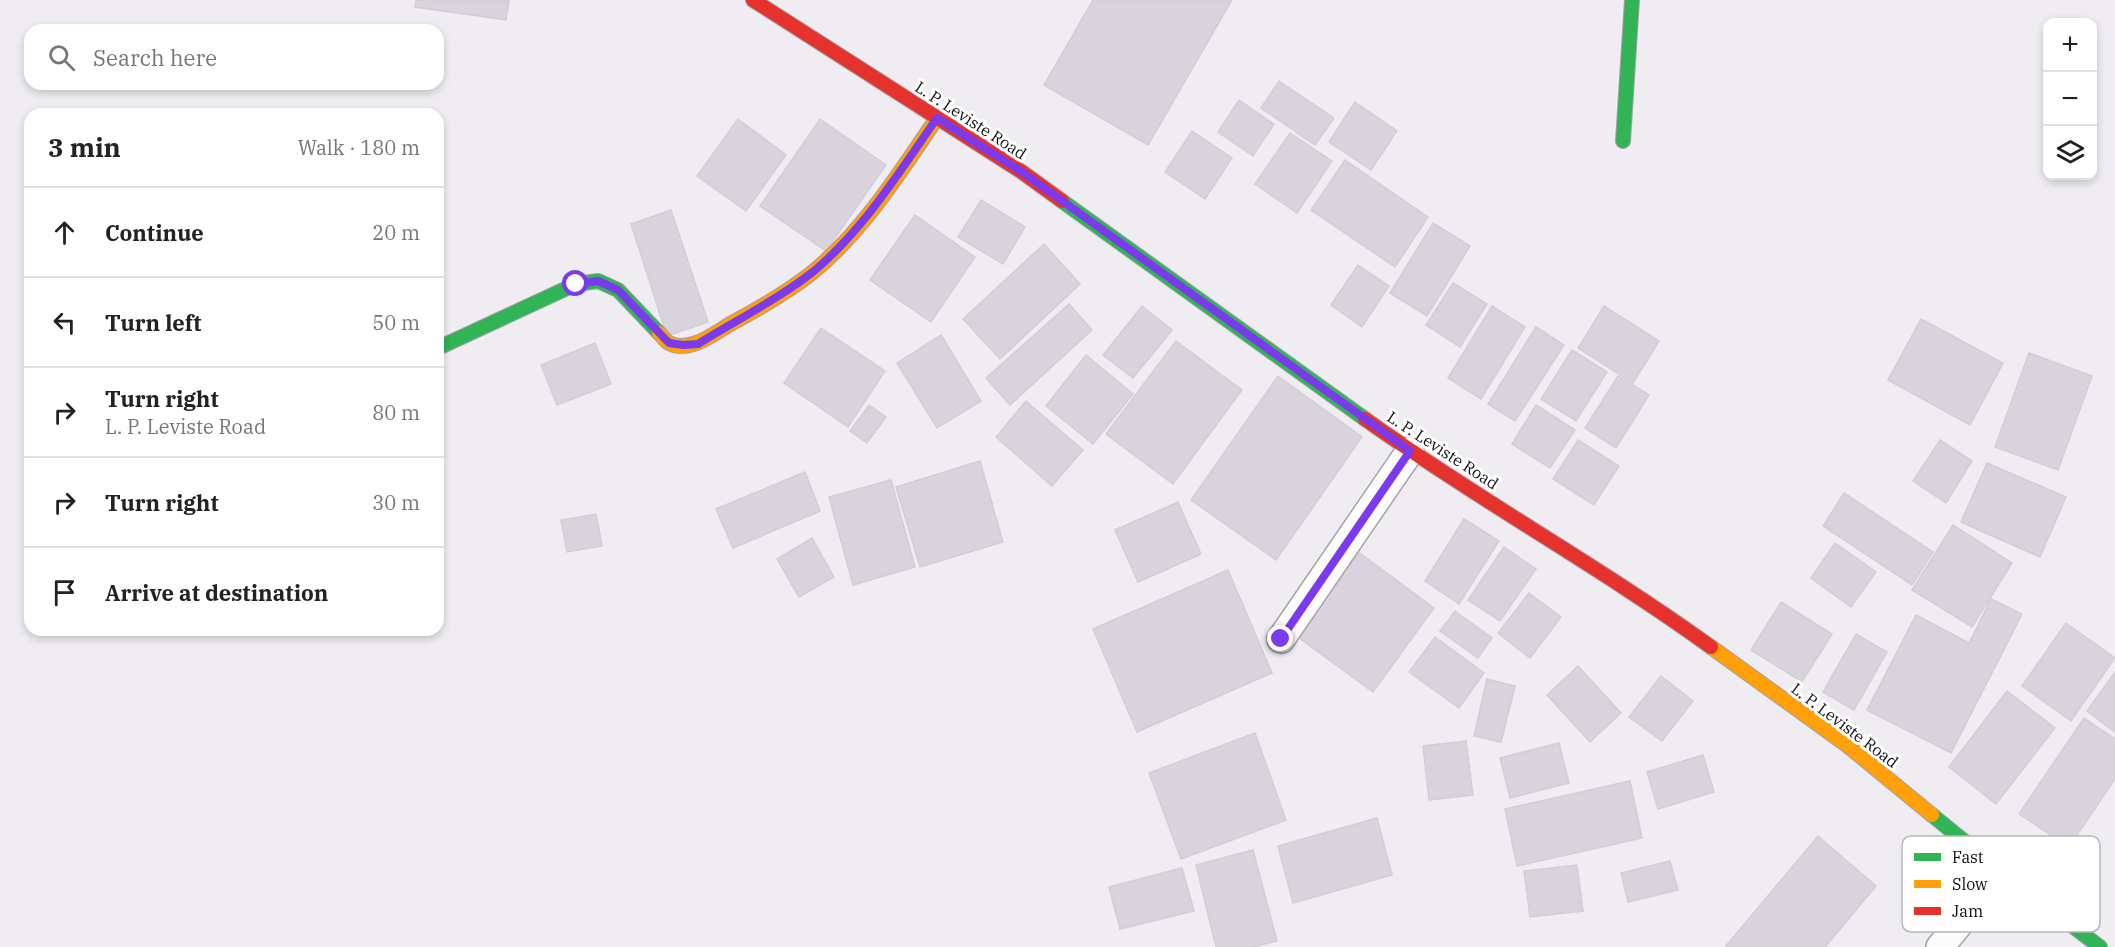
<!DOCTYPE html>
<html lang="en">
<head>
<meta charset="utf-8">
<style>
  :root { --surface:#fff; --page:#f2f2f2; --text:#222; --muted:#767676; --line:#e0e0e0 }
  body { margin:0; font-family:"IBM Plex Serif",serif; background:var(--page); color:var(--text) }
  .controls { position:absolute; right:18px; top:18px; display:grid; overflow:hidden; border-radius:12px; box-shadow:0 3px 9px #0003 }
  .controls button { width:54px; height:54px; display:grid; place-items:center; padding:0; border:0; border-bottom:2px solid var(--line); background:var(--surface); color:var(--text); font:30px sans-serif }
  .stop { position:absolute; width:18px; height:18px; margin:-14px; border:4px solid #7c3aed; border-radius:50%; background:#fff }
  .stop.end { background:#7c3aed; border-color:#fff; box-shadow:0 2px 6px #0008 }
  .list { margin:0; padding:0; list-style:none }
  h2 { display:flex; justify-content:space-between; align-items:center; height:78px; margin:0; padding:0 24px; font-size:26px }
  h2 small { font-size:20px; font-weight:400; color:var(--muted) }
  .list li { display:grid; grid-template-columns:39px 1fr auto; gap:18px; align-items:center; box-sizing:border-box; height:90px; padding:0 24px; border-top:2px solid var(--line) }
  .list b { display:block; font-size:22px; white-space:nowrap }
  .list p { margin:0; font-size:20px; white-space:nowrap; color:var(--muted) }
  .list em { font-size:20px; font-style:normal; color:var(--muted) }
  .icon { flex:none; width:33px; height:33px; fill:none; stroke:currentColor; stroke-width:2; stroke-linecap:round; stroke-linejoin:round }
  .map { position:relative; flex:none; width:2115px; height:947px; overflow:hidden }
  .search { position:absolute; background:var(--surface); box-shadow:0 3px 9px #0003; left:24px; top:24px; width:420px; height:66px; display:flex; align-items:center; gap:15px; box-sizing:border-box; padding:0 21px; border-radius:18px; color:var(--muted); font-size:22px }
  .panel { position:absolute; background:var(--surface); box-shadow:0 3px 9px #0003; left:24px; top:108px; width:420px; height:528px; border-radius:18px }
  .map>svg:first-child { display:block }
  .building { fill:#d8d3dd; stroke:#d1cfd4; stroke-width:1.5 }
  .lines { fill:none; stroke-linecap:round; stroke-linejoin:round }
  .lane-casing { stroke:#a4a2a7; stroke-width:30 }
  .fast-casing { stroke:#a4a2a7; stroke-width:16 }
  .slow-casing { stroke:#a4a2a7; stroke-width:16 }
  .jam-casing { stroke:#a4a2a7; stroke-width:16 }
  .lane { stroke:#fdfcfd; stroke-width:27 }
  .fast { stroke:#30b455; stroke-width:14 }
  .slow { stroke:#ff9f0a; stroke-width:14 }
  .jam { stroke:#e5322d; stroke-width:14 }
  .route { stroke:#7c3aed; stroke-width:8 }
  .labels { text-anchor:middle; stroke-width:6; stroke-linejoin:round; paint-order:stroke }
  .street-label { font-size:16px; fill:#100e12; stroke:#fff }
  .key { fill:#fff; stroke:#b7b7b8; stroke-width:1.5 }
  .key-label { font-size:16px; fill:#100e12 }
</style>
</head>
<body>
<div class="map">
<svg width="2115" height="947" viewBox="0 0 2115 947">
  <rect width="100%" height="100%" fill="#efecf2"/>
  <g class="building">
    <polygon points="416,0 509,0 506,20 415,7"/>
    <polygon points="1093,0 1232,0 1148,145 1044,85"/>
    <polygon points="1279,81 1334,118 1315,145 1261,108"/>
    <polygon points="1239,100 1274,124 1253,156 1218,132"/>
    <polygon points="1355,102 1397,131 1371,170 1329,142"/>
    <polygon points="738,119 786,155 746,211 697,176"/>
    <polygon points="820,119 886,165 826,251 760,206"/>
    <polygon points="1192,131 1232,158 1205,199 1165,172"/>
    <polygon points="1290,133 1332,161 1297,213 1255,184"/>
    <polygon points="1345,160 1428,217 1395,267 1311,210"/>
    <polygon points="981,200 1025,227 1003,264 958,237"/>
    <polygon points="671,210 708,322 667,336 631,224"/>
    <polygon points="915,215 975,257 931,322 870,280"/>
    <polygon points="1433,223 1470,246 1427,316 1390,293"/>
    <polygon points="1044,244 1080,284 1000,359 963,319"/>
    <polygon points="1358,265 1389,286 1362,327 1331,305"/>
    <polygon points="1453,283 1487,304 1460,347 1426,325"/>
    <polygon points="1069,304 1092,330 1010,405 986,378"/>
    <polygon points="1142,306 1172,330 1133,378 1103,355"/>
    <polygon points="1492,306 1525,327 1481,399 1448,378"/>
    <polygon points="1604,306 1659,341 1633,383 1578,348"/>
    <polygon points="1921,319 2003,363 1970,425 1888,380"/>
    <polygon points="1536,327 1564,345 1515,421 1488,404"/>
    <polygon points="821,328 885,371 848,427 784,383"/>
    <polygon points="941,335 981,401 937,428 897,363"/>
    <polygon points="1176,341 1242,390 1173,484 1106,434"/>
    <polygon points="595,343 611,384 557,405 541,365"/>
    <polygon points="1572,350 1607,372 1576,421 1541,399"/>
    <polygon points="2029,353 2092,376 2058,470 1995,447"/>
    <polygon points="1086,355 1133,394 1093,444 1046,406"/>
    <polygon points="1278,376 1362,437 1276,560 1191,500"/>
    <polygon points="1618,376 1649,395 1616,448 1585,428"/>
    <polygon points="1026,401 1083,450 1052,486 996,437"/>
    <polygon points="869,405 886,417 867,443 850,431"/>
    <polygon points="1536,405 1575,430 1550,468 1512,444"/>
    <polygon points="1578,440 1619,466 1594,505 1553,479"/>
    <polygon points="1940,440 1972,461 1946,503 1913,481"/>
    <polygon points="980,461 1003,542 920,567 896,487"/>
    <polygon points="1987,463 2066,497 2040,557 1961,522"/>
    <polygon points="805,472 820,511 733,548 716,509"/>
    <polygon points="891,480 915,567 853,585 829,497"/>
    <polygon points="1844,493 1933,552 1912,585 1823,526"/>
    <polygon points="1178,502 1201,554 1138,582 1115,530"/>
    <polygon points="596,514 602,546 567,552 561,520"/>
    <polygon points="1464,519 1499,541 1459,604 1425,581"/>
    <polygon points="1953,525 2012,563 1972,627 1912,590"/>
    <polygon points="812,538 834,577 799,597 777,559"/>
    <polygon points="1835,543 1876,572 1851,607 1811,578"/>
    <polygon points="1504,547 1536,569 1500,621 1468,600"/>
    <polygon points="1357,551 1434,608 1373,692 1295,635"/>
    <polygon points="1228,570 1272,673 1137,732 1093,629"/>
    <polygon points="1529,593 1561,617 1530,658 1498,633"/>
    <polygon points="1991,599 2022,614 1951,753 1867,710 1916,615 1969,643"/>
    <polygon points="1781,602 1832,634 1802,682 1751,650"/>
    <polygon points="1455,611 1492,638 1478,658 1440,631"/>
    <polygon points="2066,623 2115,658 2071,721 2022,686"/>
    <polygon points="1856,634 1887,652 1854,710 1823,692"/>
    <polygon points="1435,637 1484,673 1459,708 1409,672"/>
    <polygon points="1578,666 1621,713 1590,742 1547,695"/>
    <polygon points="2115,672 2115,732 2087,711"/>
    <polygon points="1661,676 1693,701 1662,741 1629,717"/>
    <polygon points="1487,679 1515,686 1501,742 1474,736"/>
    <polygon points="2007,691 2055,728 1996,804 1949,767"/>
    <polygon points="2084,718 2115,739 2115,779 2069,847 2019,814"/>
    <polygon points="1255,733 1286,820 1181,859 1149,773"/>
    <polygon points="1466,741 1473,795 1429,800 1423,746"/>
    <polygon points="1559,743 1569,783 1510,798 1500,758"/>
    <polygon points="1703,755 1714,792 1658,809 1647,772"/>
    <polygon points="1630,781 1642,838 1517,866 1505,809"/>
    <polygon points="1377,818 1392,875 1293,903 1278,846"/>
    <polygon points="1818,836 1876,886 1825,947 1727,947 1726,946"/>
    <polygon points="1253,850 1277,941 1253,947 1216,947 1196,865"/>
    <polygon points="1670,861 1678,890 1628,902 1621,873"/>
    <polygon points="1577,865 1583,911 1530,917 1524,871"/>
    <polygon points="1182,868 1194,911 1120,929 1109,887"/>
  </g>
  <g class="lines">
    <g class="lane-casing">
      <g id="lane">
        <polyline points="1281,639 1410,451"/>
        <polyline points="1940,947 2002,872"/>
      </g>
    </g>
    <g class="fast-casing">
      <g id="fast">
        <polyline points="1623,141 1632,0"/>
        <polyline points="1062,201 1365,419"/>
        <polyline points="438,348 576,284 598,281 618,290 659,333"/>
        <polyline points="1932,815 2002,872 2100,947"/>
      </g>
    </g>
    <g class="slow-casing">
      <g id="slow">
        <path d="M659,333C662,335 665,341 669,343C689,354 715,333 732,323C760,308 788,292 813,272C864,230 900,172 937,118"/>
        <polyline points="1711,647 1848,746 1932,815"/>
      </g>
    </g>
    <g class="jam-casing">
      <g id="jam">
        <polyline points="753,0 1022,172 1062,201"/>
        <path d="M1365,419C1477,499 1599,566 1711,647"/>
      </g>
    </g>
    <use href="#lane" class="lane"/>
    <use href="#fast" class="fast"/>
    <use href="#slow" class="slow"/>
    <use href="#jam" class="jam"/>
  </g>
  <g class="lines">
    <path class="route" d="M576,284L598,281L618,290L669,343L683,345L698,344C735,321 780,298 814,271C864,229 900,171 937,118L1022,172L1410,451L1281,639"/>
  </g>
  <g class="labels">
    <g class="street-label">
      <text transform="translate(971 120) rotate(33)" y="6">L. P. Leviste Road</text>
      <text transform="translate(1443 450) rotate(33)" y="6">L. P. Leviste Road</text>
      <text transform="translate(1845 725) rotate(37)" y="6">L. P. Leviste Road</text>
    </g>
  </g>
  <rect x="1902" y="836" width="198" height="96" rx="9" class="key"/>
  <rect x="1914" y="853" width="27" height="8" fill="#30b455"/>
  <rect x="1914" y="880" width="27" height="8" fill="#ff9f0a"/>
  <rect x="1914" y="907" width="27" height="8" fill="#e5322d"/>
  <g class="key-label">
    <text x="1952" y="863">Fast</text>
    <text x="1952" y="890">Slow</text>
    <text x="1952" y="917">Jam</text>
  </g>
</svg>
<div class="controls">
<button>+</button>
<button>−</button>
<button><svg class="icon" aria-label="layers" viewBox="0 0 24 24"><path d="M12 4l9 5-9 5-9-5zM3 14l9 5 9-5"/></svg></button>
</div>
<div class="stop" style="left:576px;top:284px"></div>
<div class="stop end" style="left:1281px;top:639px"></div>
<div class="search"><svg class="icon" aria-label="search" viewBox="0 0 24 24"><circle cx="10" cy="10" r="6"/><path d="M15 15l6 6"/></svg>Search here</div>
<section class="panel">
<h2>3 min<small>Walk · 180 m</small></h2>
<ul class="list">
<li><svg class="icon" aria-label="ahead" viewBox="0 0 24 24"><path d="M12 20V5M6 11l6-6 6 6"/></svg><div><b>Continue</b></div><em>20 m</em></li>
<li><svg class="icon" aria-label="left" viewBox="0 0 24 24"><path d="M17 20v-9H6M10 6l-5 5 5 5"/></svg><div><b>Turn left</b></div><em>50 m</em></li>
<li><svg class="icon" aria-label="right" viewBox="0 0 24 24"><path d="M7 20v-9h11M14 6l5 5-5 5"/></svg><div><b>Turn right</b><p>L. P. Leviste Road</p></div><em>80 m</em></li>
<li><svg class="icon" aria-label="right" viewBox="0 0 24 24"><path d="M7 20v-9h11M14 6l5 5-5 5"/></svg><div><b>Turn right</b></div><em>30 m</em></li>
<li><svg class="icon" aria-label="arrive" viewBox="0 0 24 24"><path d="M6 21V4h12l-3 4 3 4H6"/></svg><div><b>Arrive at destination</b></div></li>
</ul>
</section>
</div>
</body>
</html>
